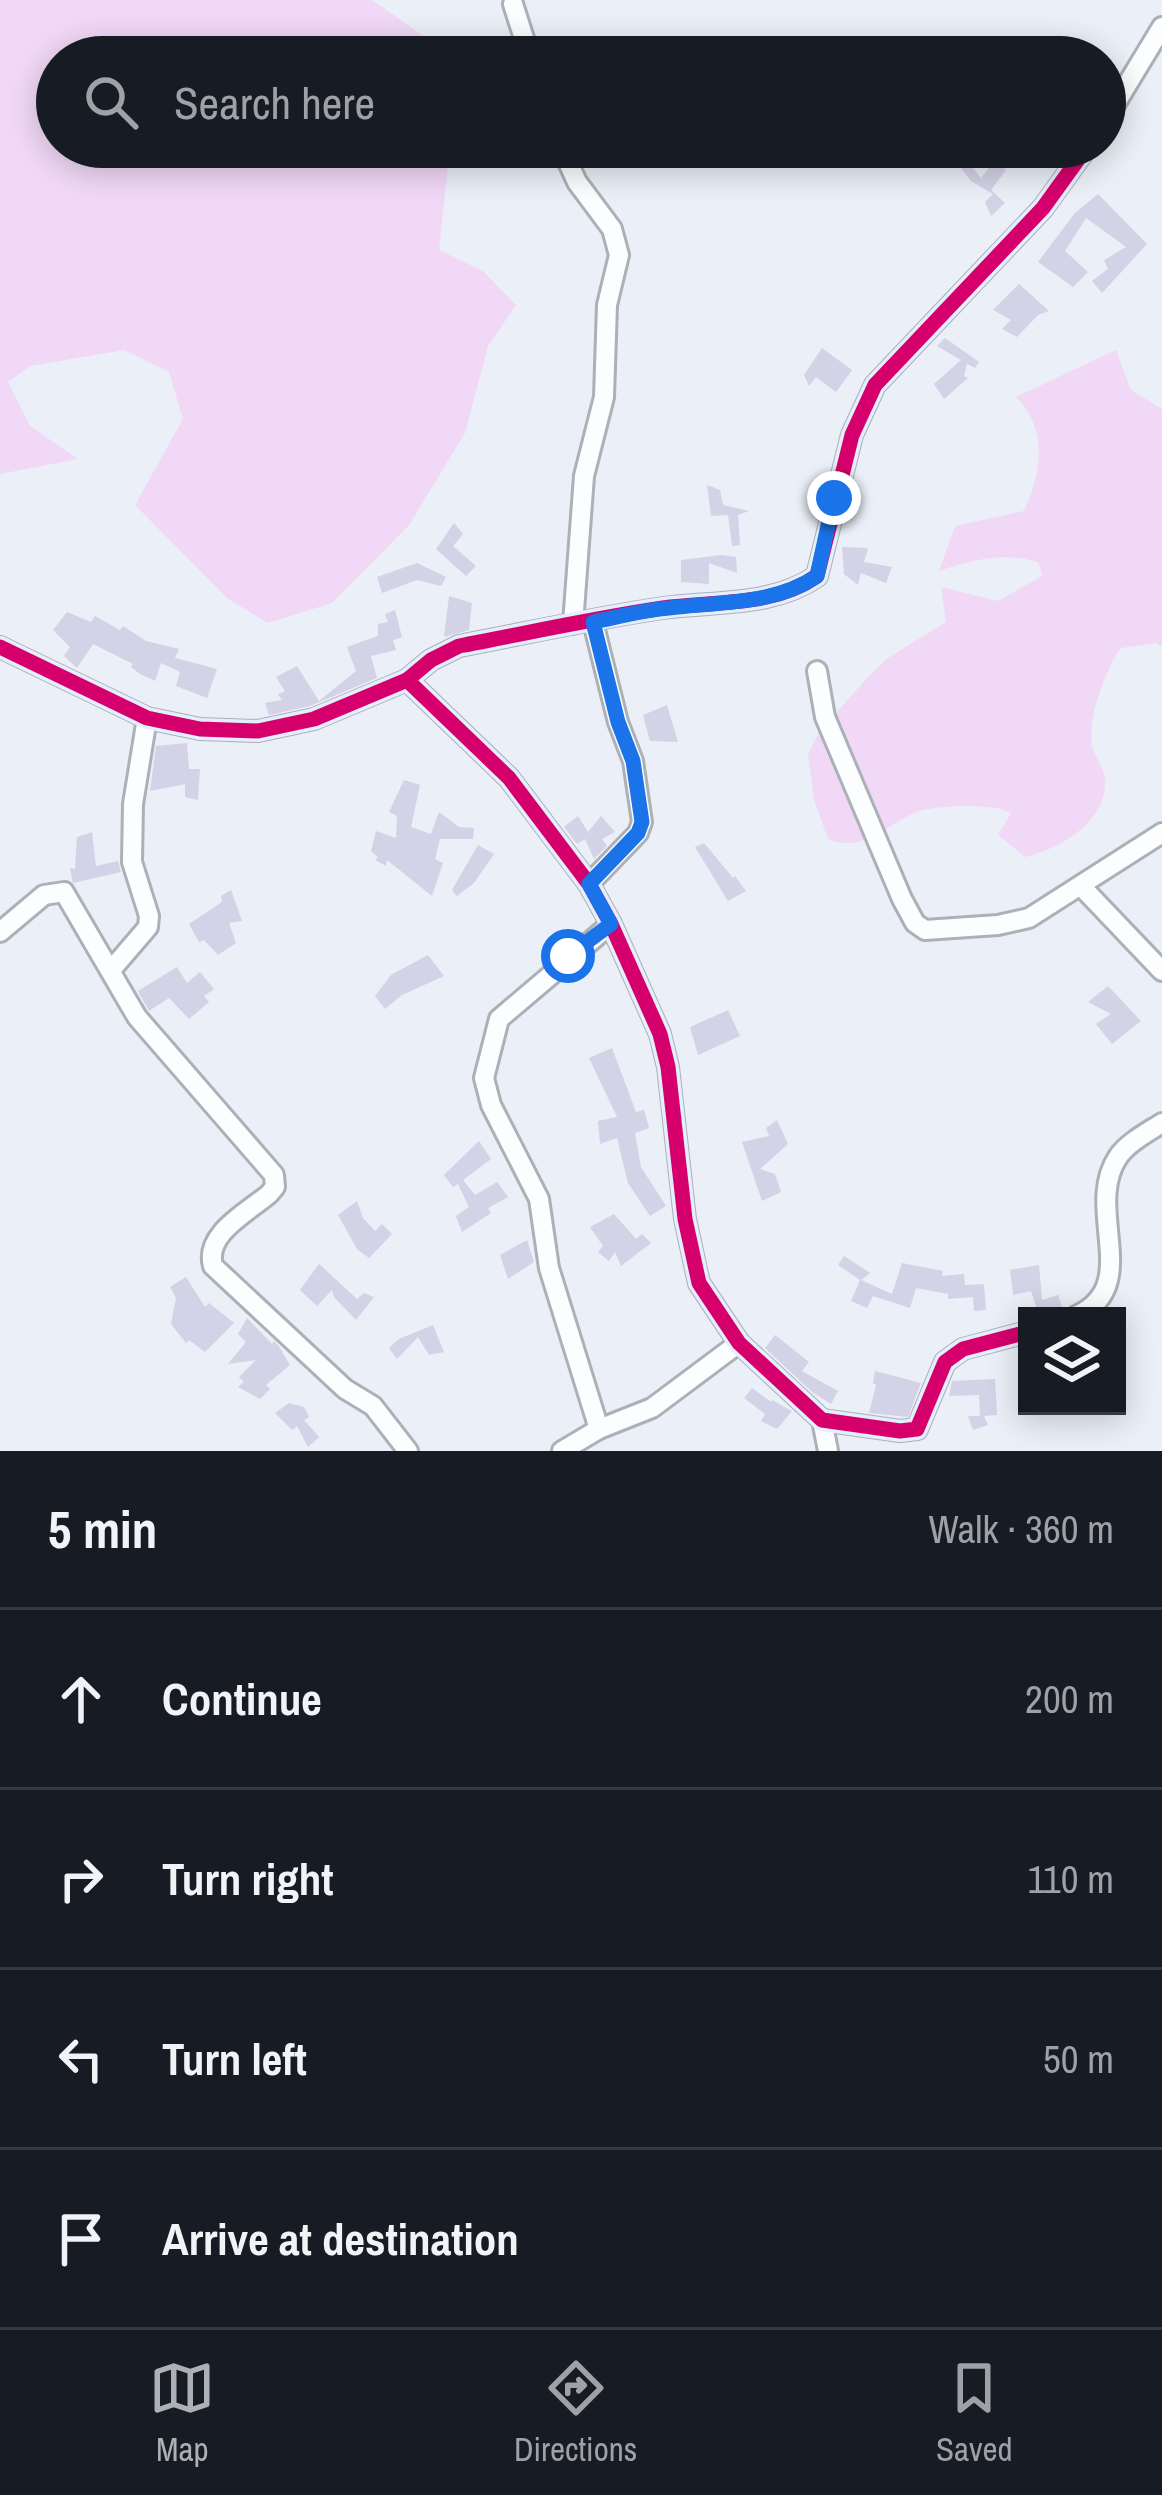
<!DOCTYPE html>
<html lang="en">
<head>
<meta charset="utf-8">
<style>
  :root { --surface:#171b24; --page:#20242c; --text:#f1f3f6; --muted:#9ea1a6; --line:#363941; --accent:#adb0b4 }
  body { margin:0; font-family:"Archivo Narrow",sans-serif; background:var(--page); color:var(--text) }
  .controls { position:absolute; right:36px; bottom:36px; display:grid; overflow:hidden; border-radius:0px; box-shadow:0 6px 30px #0003 }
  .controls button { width:108px; height:108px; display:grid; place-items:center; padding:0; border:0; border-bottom:3px solid var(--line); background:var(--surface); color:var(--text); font:60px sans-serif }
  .stop { position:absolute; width:36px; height:36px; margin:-27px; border:9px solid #1a73e8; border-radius:50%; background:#fff }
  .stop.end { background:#1a73e8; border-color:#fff; box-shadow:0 3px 12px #0008 }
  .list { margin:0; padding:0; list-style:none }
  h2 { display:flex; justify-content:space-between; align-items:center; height:156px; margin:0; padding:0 48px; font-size:51px }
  h2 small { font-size:39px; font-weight:400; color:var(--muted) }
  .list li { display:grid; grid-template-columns:78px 1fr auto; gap:36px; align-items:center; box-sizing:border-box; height:180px; padding:0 48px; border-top:3px solid var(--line) }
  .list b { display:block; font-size:45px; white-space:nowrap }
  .list em { font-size:39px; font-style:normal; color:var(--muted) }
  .icon { flex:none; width:66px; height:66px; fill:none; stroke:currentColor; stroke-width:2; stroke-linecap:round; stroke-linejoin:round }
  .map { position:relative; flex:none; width:1162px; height:1451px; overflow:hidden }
  .search { position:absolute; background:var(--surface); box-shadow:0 6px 30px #0003; left:36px; right:36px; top:36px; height:132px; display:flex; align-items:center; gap:30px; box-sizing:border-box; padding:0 42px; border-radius:66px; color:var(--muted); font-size:45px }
  .sheet { height:876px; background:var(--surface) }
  nav { display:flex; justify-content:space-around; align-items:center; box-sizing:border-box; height:168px; border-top:3px solid var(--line); background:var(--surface); font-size:33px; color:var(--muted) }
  nav a { display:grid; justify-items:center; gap:6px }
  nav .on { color:var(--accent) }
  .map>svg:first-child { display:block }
  .green { fill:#f0d8f6 }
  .building { fill:#d4d2e6 }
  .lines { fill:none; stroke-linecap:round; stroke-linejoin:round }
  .minor-casing { stroke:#acb0b7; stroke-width:24 }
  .minor { stroke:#fcfdfe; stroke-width:18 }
  .cycleway-casing { stroke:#e5eefd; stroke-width:22 }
  .cycleway { stroke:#d6006c; stroke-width:15 }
  .route { stroke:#1a73e8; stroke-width:15 }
</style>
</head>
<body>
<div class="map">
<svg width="1162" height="1451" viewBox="0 0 1162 1451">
  <rect width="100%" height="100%" fill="#ebeff7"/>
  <g class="green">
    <polygon points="0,0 372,0 445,51 446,57 57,57 57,147 450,147 439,250 483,271 516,305 488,346 465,433 409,525 332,603 268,623 227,598 135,505 183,419 169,372 124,350 30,366 8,382 30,426 78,459 0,474"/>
    <path d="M1116,350L1131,390L1162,409V647L1157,643L1121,648C1106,668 1087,719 1092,745C1094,757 1104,767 1105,779C1108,821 1060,849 1025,857L998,835L1011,813C995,803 935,805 917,812C887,824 862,854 828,839L814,800L808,754L820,731L868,677L888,658L946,622L941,587L998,601L1042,576L1039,563C1006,551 971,560 939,571L955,526L1024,511C1042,473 1048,428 1016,397Z"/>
  </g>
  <g class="building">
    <polygon points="960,152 981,178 996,159 1006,170 991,190 1005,203 991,216 985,202 993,194 971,181 953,157"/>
    <polygon points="1098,194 1147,244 1102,293 1092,281 1108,269 1104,260 1126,247 1086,218 1065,251 1088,272 1073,287 1038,262 1075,213"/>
    <polygon points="1019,284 1049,311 1038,315 1017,337 1002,329 1011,320 993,310"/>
    <polygon points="945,338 979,362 975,368 967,364 964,376 968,378 944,399 934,384 961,360 937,346"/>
    <polygon points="822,348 852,370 836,392 816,377 809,386 804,375"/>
    <polygon points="707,485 720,490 723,505 749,511 738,515 740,545 732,546 728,515 711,516"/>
    <polygon points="454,523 463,534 453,546 476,566 466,576 436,549"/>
    <polygon points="842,547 868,548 864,562 892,567 886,583 861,573 858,585 844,574"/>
    <polygon points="721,555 736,557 737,573 709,563 709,584 681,582 681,560"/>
    <polygon points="417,563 446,577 441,586 417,580 382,593 377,577"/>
    <polygon points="449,596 472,603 469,630 444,637"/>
    <polygon points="395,610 402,637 393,640 396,650 371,656 377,678 310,706 269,715 265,703 282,700 278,694 285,691 276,677 297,666 319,701 356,671 347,647 378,636 378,624 388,622 385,614"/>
    <polygon points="67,612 91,622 95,616 120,630 123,626 146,641 179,649 175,658 217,669 207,698 176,686 180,672 161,663 155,681 140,674 131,667 133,664 93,644 77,668 64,656 70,647 53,630"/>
    <polygon points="667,705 678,742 650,741 643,715"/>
    <polygon points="187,743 189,769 200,769 198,800 185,797 185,784 150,791 156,746"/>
    <polygon points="404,780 420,785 411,827 431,834 439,812 459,827 474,828 473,839 440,839 435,859 443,863 432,896 387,860 386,866 375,860 378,857 371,851 376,831 396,838 397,816 389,812"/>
    <polygon points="578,816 588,832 601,816 615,832 602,839 607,846 594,859 585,839 577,844 564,827"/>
    <polygon points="92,832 96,866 118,861 121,872 73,883 70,868 75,869 77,837"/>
    <polygon points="704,843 733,878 735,876 746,891 728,901 695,847"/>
    <polygon points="478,845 494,854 474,883 457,896 452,890"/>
    <polygon points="231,890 242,921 229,923 236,943 218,955 204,940 199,942 189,924 222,902 221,896"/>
    <polygon points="428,955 444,976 402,995 385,1009 375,996 391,975"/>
    <polygon points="177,967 187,983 200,972 214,989 204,996 209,1002 189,1019 169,998 149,1011 138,991"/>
    <polygon points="1108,986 1141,1021 1112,1044 1096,1024 1111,1014 1088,1002"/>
    <polygon points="728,1010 740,1036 698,1055 690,1027"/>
    <polygon points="612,1048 636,1112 644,1110 649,1128 635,1133 641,1167 666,1206 650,1216 628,1183 617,1138 600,1144 598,1121 617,1117 589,1058"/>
    <polygon points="777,1120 788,1144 760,1169 775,1174 781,1192 762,1201 742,1142 769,1136 766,1128"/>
    <polygon points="479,1141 491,1159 463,1180 475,1195 497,1182 508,1197 488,1208 491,1213 462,1232 456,1216 469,1207 458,1184 453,1187 444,1175"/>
    <polygon points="357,1201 363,1218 375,1231 382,1224 392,1234 369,1258 357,1249 338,1215"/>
    <polygon points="614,1214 636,1239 642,1234 651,1243 621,1266 615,1252 609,1261 598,1252 603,1246 590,1227"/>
    <polygon points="527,1240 534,1262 508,1279 500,1255"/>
    <polygon points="844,1256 870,1273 861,1280 892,1294 902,1263 943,1271 942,1276 964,1274 965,1285 984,1284 986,1310 974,1311 973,1297 948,1299 948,1294 916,1288 910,1308 873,1296 867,1308 851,1301 860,1280 838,1265"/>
    <polygon points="319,1264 357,1299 364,1293 374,1297 356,1320 334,1297 332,1290 317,1306 300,1290"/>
    <polygon points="1039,1265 1042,1300 1058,1295 1062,1307 1044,1316 1039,1316 1031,1291 1013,1295 1010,1270"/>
    <polygon points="186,1277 205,1307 209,1303 234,1323 205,1352 189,1340 186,1343 171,1324 176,1298 170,1287"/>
    <polygon points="247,1318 272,1344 274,1341 278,1345 290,1365 266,1385 270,1389 260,1399 238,1387 244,1382 239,1377 256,1360 228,1364 246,1342 238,1334"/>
    <polygon points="433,1325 444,1352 429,1355 418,1337 397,1359 389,1348 399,1339"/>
    <polygon points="775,1335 809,1362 802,1371 838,1391 831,1404 812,1392 765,1348"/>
    <polygon points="875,1371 921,1383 908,1417 869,1413 876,1385 873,1383"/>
    <polygon points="995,1379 997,1415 984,1416 988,1425 973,1430 968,1416 980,1416 979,1395 949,1396 952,1381"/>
    <polygon points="752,1388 771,1402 772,1400 792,1411 777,1429 761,1421 765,1414 744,1398"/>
    <polygon points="289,1403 304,1407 309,1417 304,1420 319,1437 308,1447 297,1426 292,1430 275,1413"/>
  </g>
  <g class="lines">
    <g class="minor-casing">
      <g id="minor">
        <polyline points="513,4 530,57"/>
        <polyline points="1105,121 1162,27"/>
        <polyline points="561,147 577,182 612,229 619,255 607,305 604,397 584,476 573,624"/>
        <path d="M0,647L147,718L200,729L258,731L314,719L407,680L431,660L459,646C527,633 595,618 663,608C714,601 773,607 817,576L852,435L875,385L1043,208L1087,147"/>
        <polyline points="817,671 825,717 902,899 915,923 925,930 998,925 1029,918 1162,833"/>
        <polyline points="407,680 509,778 589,884 611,924 660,1034 668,1067 685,1219 699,1283 739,1343 822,1420 900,1431 917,1429 945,1362 963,1349 1027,1332"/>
        <polyline points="589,884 638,833 642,822 633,761 618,722 593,622"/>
        <polyline points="1081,886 1162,971"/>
        <path d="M0,932L44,895L64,892L137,1017L274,1175L275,1187L269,1194C248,1212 204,1234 213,1266L345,1389L373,1406L408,1451"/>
        <polyline points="112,969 148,927 149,916 132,862 133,804 147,718"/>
        <path d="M1076,1316C1144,1286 1083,1209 1118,1157C1127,1143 1148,1132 1162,1123"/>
        <polyline points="822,1420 828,1451"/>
        <polyline points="599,1429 549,1268 539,1199 491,1105 484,1078 499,1019 611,924"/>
        <polyline points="562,1451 599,1429 652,1408 739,1343"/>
      </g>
    </g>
    <use href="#minor" class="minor"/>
    <g class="cycleway-casing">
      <g id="cycleway">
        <path d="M0,647L147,718L200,729L258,731L314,719L407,680L431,660L459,646C527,633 595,618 663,608C714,601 773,607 817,576L852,435L875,385L1043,208L1087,147"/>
        <polyline points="407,680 509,778 589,884 611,924 660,1034 668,1067 685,1219 699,1283 739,1343 822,1420 900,1431 917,1429 945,1362 963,1349 1027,1332"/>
      </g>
    </g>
    <use href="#cycleway" class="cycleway"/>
  </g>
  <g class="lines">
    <path class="route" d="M568,956L611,924L589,884L638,833L642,822L633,761L618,722L593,622C618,617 644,610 669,608C718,602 775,605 817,576L834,498"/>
  </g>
</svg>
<div class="controls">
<button><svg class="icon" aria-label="layers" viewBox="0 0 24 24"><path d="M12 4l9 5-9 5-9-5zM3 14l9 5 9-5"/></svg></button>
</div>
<div class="stop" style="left:568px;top:956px"></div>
<div class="stop end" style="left:834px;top:498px"></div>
<div class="search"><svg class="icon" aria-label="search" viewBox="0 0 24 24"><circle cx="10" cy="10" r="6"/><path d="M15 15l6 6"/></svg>Search here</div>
</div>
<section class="sheet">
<h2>5 min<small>Walk · 360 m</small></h2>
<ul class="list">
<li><svg class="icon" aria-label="ahead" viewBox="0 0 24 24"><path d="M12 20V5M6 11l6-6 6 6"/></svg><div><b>Continue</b></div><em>200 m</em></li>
<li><svg class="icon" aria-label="right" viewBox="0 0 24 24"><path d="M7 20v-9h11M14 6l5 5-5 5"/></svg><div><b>Turn right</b></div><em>110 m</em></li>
<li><svg class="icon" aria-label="left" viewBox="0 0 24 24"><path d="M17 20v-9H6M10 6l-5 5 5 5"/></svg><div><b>Turn left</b></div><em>50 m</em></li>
<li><svg class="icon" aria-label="arrive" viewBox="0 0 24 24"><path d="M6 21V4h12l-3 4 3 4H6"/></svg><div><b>Arrive at destination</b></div></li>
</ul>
</section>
<nav>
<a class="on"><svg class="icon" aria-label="map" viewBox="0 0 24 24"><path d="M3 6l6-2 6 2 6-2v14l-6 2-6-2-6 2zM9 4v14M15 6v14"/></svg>Map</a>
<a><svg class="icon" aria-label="directions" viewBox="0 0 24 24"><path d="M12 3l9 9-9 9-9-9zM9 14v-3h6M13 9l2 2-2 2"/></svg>Directions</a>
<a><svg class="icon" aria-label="saved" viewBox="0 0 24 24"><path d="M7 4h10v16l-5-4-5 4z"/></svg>Saved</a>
</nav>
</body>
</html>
